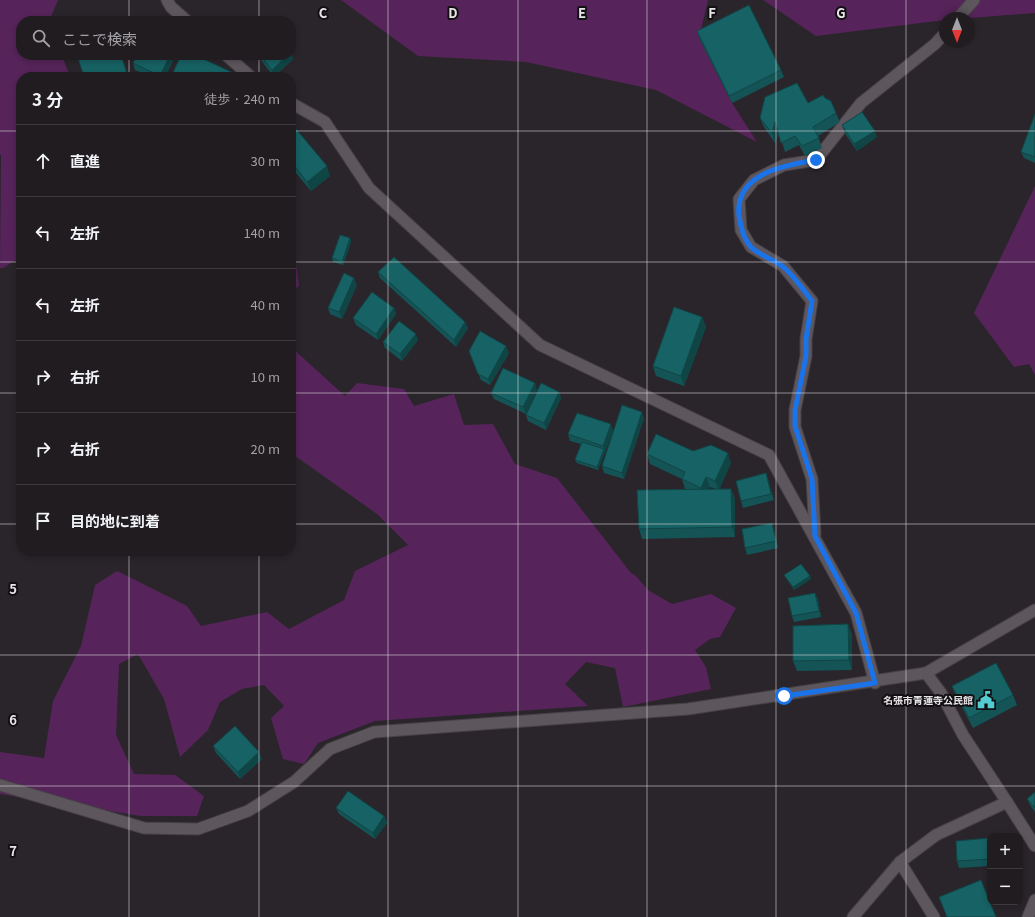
<!DOCTYPE html>
<html lang="ja">
<head>
<meta charset="utf-8">
<style>
  :root { --surface:#201c20; --page:#282529; --text:#f1f3f6; --muted:#a2a1a5; --line:#3d3a3e }
  body { margin:0; font-family:Georgia,"Noto Sans JP",serif; background:var(--page); color:var(--text) }
  .controls { position:absolute; right:12px; bottom:12px; display:grid; overflow:hidden; border-radius:8px; box-shadow:0 2px 6px #0003 }
  .controls button { width:36px; height:36px; display:grid; place-items:center; padding:0; border:0; border-bottom:1px solid var(--line); background:var(--surface); color:var(--text); font:20px sans-serif }
  .compass { position:absolute; left:939px; top:12px; width:36px; height:36px; border-radius:50%; background:var(--surface); box-shadow:0 2px 6px #0003; rotate:180deg }
  .stop { position:absolute; width:12px; height:12px; margin:-9px; border:3px solid #1a73e8; border-radius:50%; background:#fff }
  .stop.end { background:#1a73e8; border-color:#fff; box-shadow:0 1px 4px #0008 }
  .list { margin:0; padding:0; list-style:none }
  h2 { display:flex; justify-content:space-between; align-items:center; height:52px; margin:0; padding:0 16px; font-size:17px }
  h2 small { font-size:13px; font-weight:400; color:var(--muted) }
  .list li { display:grid; grid-template-columns:26px 1fr auto; gap:12px; align-items:center; box-sizing:border-box; height:72px; padding:0 16px; border-top:1px solid var(--line) }
  .list b { display:block; font-size:15px; white-space:nowrap }
  .list em { font-size:13px; font-style:normal; color:var(--muted) }
  .icon { flex:none; width:22px; height:22px; fill:none; stroke:currentColor; stroke-width:2; stroke-linecap:round; stroke-linejoin:round }
  .map { position:relative; flex:none; width:1035px; height:917px; overflow:hidden }
  .search { position:absolute; background:var(--surface); box-shadow:0 2px 6px #0003; left:16px; top:16px; width:280px; height:44px; display:flex; align-items:center; gap:10px; box-sizing:border-box; padding:0 14px; border-radius:16px; color:var(--muted); font-size:15px }
  .panel { position:absolute; background:var(--surface); box-shadow:0 2px 6px #0003; left:16px; top:72px; width:280px; height:484px; border-radius:16px }
  .map>svg:first-child { display:block }
  .green { fill:#56245a }
  .lines { fill:none; stroke-linecap:round; stroke-linejoin:round }
  .minor-casing { stroke:#464146; stroke-width:13 }
  .minor { stroke:#5d565d; stroke-width:11 }
  .wall { fill:#145456; fill-rule:evenodd }
  .shaded-wall { fill:#104546 }
  .building { fill:#176264; stroke:#104546 }
  .route { stroke:#1a73e8; stroke-width:5 }
  .grid { fill:none; stroke:#e7e3e7; stroke-width:1; stroke-opacity:0.55 }
  .labels { text-anchor:middle; stroke-width:4; stroke-linejoin:round; paint-order:stroke }
  .poi-label { font-size:10px; font-weight:bold; fill:#e7e3e7; stroke:#110f12; text-anchor:end }
  .grid-label { font-size:13px; text-anchor:middle; font-weight:bold; fill:#e7e3e7; stroke:#110f12; stroke-width:4; stroke-linejoin:round; paint-order:stroke }
</style>
</head>
<body>
<div class="map">
<svg width="1035" height="917" viewBox="0 0 1035 917">
  <rect width="100%" height="100%" fill="#2a252b"/>
  <g class="green">
    <polygon points="0,0 58,0 49,21 21,21 21,55 62,55 70,77 21,77 21,257 3,268 0,268 1,155 0,155"/>
    <polygon points="341,0 708,0 699,38 732,103 757,142 656,90 526,62 418,56"/>
    <polygon points="763,0 1035,0 1035,13 969,18 945,18 945,20 816,36"/>
    <polygon points="1035,186 1035,375 1029,364 1014,367 974,313"/>
    <polygon points="291,227 299,285 291,294"/>
    <polygon points="291,347 345,396 357,383 404,389 414,406 454,394 464,425 493,424 515,464 557,478 631,573 636,576 648,590 672,604 711,594 736,608 720,637 710,639 695,650 706,667 711,689 623,707 615,668 586,662 565,684 588,706 375,721 318,743 304,764 283,759 271,718 284,706 264,685 242,689 220,702 208,730 180,757 164,699 138,654 119,664 116,735 134,774 175,775 204,796 197,816 141,816 0,794 0,752 44,758 53,701 81,646 95,585 117,571 187,606 201,626 267,612 289,629 344,600 355,571 408,545 377,514 291,453"/>
  </g>
  <g class="lines">
    <g class="minor-casing">
      <g id="minor">
        <polyline points="167,0 171,7 187,21"/>
        <polyline points="958,18 974,0"/>
        <polyline points="226,55 251,77"/>
        <polyline points="291,103 325,122 369,188 540,345 769,455 856,613 875,683"/>
        <polyline points="815,534 812,479 795,427 795,410 806,356 806,339 812,301 783,266 751,247 741,230 739,199 754,180 784,165 816,160 861,103 935,44 945,33"/>
        <polyline points="926,673 941,693 963,735 1007,802 936,835 900,862 934,917"/>
        <polyline points="0,785 144,828 198,829 248,811 294,782 330,749 374,732 688,709 926,673 1035,610"/>
        <polyline points="1007,802 1035,846"/>
        <polyline points="853,917 900,862"/>
        <polyline points="1028,917 1035,900"/>
      </g>
    </g>
    <use href="#minor" class="minor"/>
  </g>
  <g class="wall">
    <polygon points="697,31 781,70 784,77 732,103 699,38"/>
    <polygon points="291,53 293,59 274,77 257,55 291,55"/>
    <polygon points="176,55 165,77 151,77 135,70 133,63"/>
    <polygon points="825,98 836,113 840,122 818,136 822,148 805,156 799,145 785,152 779,133 775,143 764,127 760,118"/>
    <polygon points="1035,114 1035,163 1024,158 1021,152"/>
    <polygon points="291,123 330,176 311,191 291,167"/>
    <polygon points="842,125 877,137 857,151 844,132"/>
    <polygon points="350,238 351,242 343,265 333,262 332,258"/>
    <polygon points="378,272 465,322 468,328 456,347 380,278"/>
    <polygon points="357,285 342,319 330,314 328,308"/>
    <polygon points="394,308 396,314 378,340 356,325 353,318"/>
    <polygon points="702,317 706,327 684,386 656,376 653,366"/>
    <polygon points="418,340 402,361 385,348 383,342"/>
    <polygon points="469,351 509,353 490,385 481,380"/>
    <polygon points="537,389 526,414 494,399 491,393"/>
    <polygon points="559,392 561,398 546,430 528,421 526,415"/>
    <polygon points="644,418 624,479 604,473 602,466"/>
    <polygon points="613,431 598,470 577,463 575,460 581,444 570,441 568,434"/>
    <path d="M693,451L731,463L719,489H731L735,499V537L642,539L639,529L688,490L685,489L682,479L650,464L647,454ZM710,487L716,489H708Z"/>
    <polygon points="766,473 774,500 743,508 741,501"/>
    <polygon points="774,529 778,548 747,555 745,548"/>
    <polygon points="784,575 810,576 811,579 794,590"/>
    <polygon points="815,593 818,600 821,617 794,622 792,616"/>
    <polygon points="852,634 852,670 797,671 793,661"/>
    <polygon points="952,686 1013,695 1017,705 973,728 956,696"/>
    <polygon points="213,746 262,759 240,779 216,753"/>
    <polygon points="1035,792 1035,812 1030,805 1027,799"/>
    <polygon points="336,808 384,816 387,823 375,839 339,814"/>
    <polygon points="990,838 990,866 959,868 957,861"/>
  </g>
  <g class="shaded-wall">
    <polygon points="291,53 293,59 274,77 272,70 288,55 291,55"/>
    <polygon points="121,55 122,55 128,77"/>
    <polygon points="170,55 176,55 165,77 161,77 160,76"/>
    <polygon points="775,122 779,132 775,143 772,133"/>
    <polygon points="875,131 877,137 857,151 854,144"/>
    <polygon points="327,166 330,176 311,191 307,182"/>
    <polygon points="350,238 351,242 343,265 342,262"/>
    <polygon points="354,278 357,285 342,319 339,312"/>
    <polygon points="394,308 396,314 378,340 376,334"/>
    <polygon points="702,317 706,327 684,386 681,376"/>
    <polygon points="465,322 468,328 456,347 454,340"/>
    <polygon points="416,334 418,340 402,361 400,354"/>
    <polygon points="506,346 509,353 490,385 488,379"/>
    <polygon points="535,383 537,389 526,414 523,407"/>
    <polygon points="559,392 561,398 546,430 544,423"/>
    <polygon points="642,412 644,418 624,479 622,473"/>
    <polygon points="611,424 613,431 598,470 597,467 604,449 603,446"/>
    <polygon points="728,453 731,463 719,491 715,481"/>
    <polygon points="766,473 768,480 774,500 771,494"/>
    <polygon points="706,477 710,487 704,498 701,488"/>
    <polygon points="731,489 735,499 735,537 732,527"/>
    <polygon points="772,523 774,529 778,548 776,541"/>
    <polygon points="810,576 811,579 794,590 793,587"/>
    <polygon points="815,593 818,600 821,617 819,611"/>
    <polygon points="848,624 852,634 852,670 849,660"/>
    <polygon points="259,752 262,759 240,779 238,772"/>
    <polygon points="384,816 387,823 375,839 373,833"/>
  </g>
  <g class="building">
    <polygon points="749,5 781,70 729,96 697,31"/>
    <polygon points="77,55 121,55 128,77 84,77"/>
    <polygon points="137,55 170,55 160,76 133,63"/>
    <polygon points="181,55 195,55 242,77 171,77"/>
    <polygon points="260,55 288,55 272,70"/>
    <polygon points="797,83 808,103 823,95 825,98 831,101 836,113 813,127 819,138 802,146 795,136 781,143 775,122 772,133 760,118 765,97"/>
    <polygon points="862,112 875,131 854,144 842,125"/>
    <polygon points="1035,114 1035,157 1021,152"/>
    <polygon points="291,123 327,166 307,182 291,161"/>
    <polygon points="340,235 350,238 342,262 332,258"/>
    <polygon points="394,257 465,322 454,340 378,272"/>
    <polygon points="344,273 354,278 339,312 328,308"/>
    <polygon points="372,292 394,308 376,334 353,318"/>
    <polygon points="674,307 702,317 681,376 653,366"/>
    <polygon points="399,321 416,334 400,354 383,342"/>
    <polygon points="480,331 506,346 488,379 478,374 469,351"/>
    <polygon points="503,368 535,383 523,407 491,393"/>
    <polygon points="541,383 559,392 544,423 526,415"/>
    <polygon points="622,405 642,412 622,473 602,466"/>
    <polygon points="577,413 611,424 603,446 568,434"/>
    <polygon points="656,434 693,451 711,445 728,453 715,481 706,477 701,488 682,479 685,472 647,454"/>
    <polygon points="582,442 604,449 597,467 575,460"/>
    <polygon points="766,473 771,494 741,501 736,481"/>
    <polygon points="731,489 732,527 639,529 637,490"/>
    <polygon points="772,523 776,541 745,548 742,529"/>
    <polygon points="801,564 810,576 793,587 784,575"/>
    <polygon points="815,593 819,611 792,616 788,598"/>
    <polygon points="848,624 849,660 793,661 793,626"/>
    <polygon points="996,663 1013,695 969,718 952,686"/>
    <polygon points="235,726 259,752 238,772 213,746"/>
    <polygon points="348,791 384,816 373,833 336,808"/>
    <polygon points="1035,792 1035,808 1027,799"/>
    <polygon points="990,838 990,859 957,861 956,841"/>
    <polygon points="981,880 996,917 947,917 939,897"/>
  </g>
  <g class="lines">
    <path class="route" d="M784,696L875,683L856,613L815,536L812,479L795,426V410L806,356V339L812,301C803,290 794,275 782,266C773,259 759,255 751,247C743,238 741,227 739,216C734,174 784,165 816,160"/>
  </g>
  <path class="grid" d="M129,0V21M259,0V21M388,0V917M518,0V917M647,0V917M776,0V917M906,0V917M129,55V77M259,55V77M0,131H21M291,131H1035M0,262H21M291,262H1035M0,393H21M291,393H1035M0,524H21M291,524H1035M129,551V917M259,551V917M0,655H1035M0,786H1035"/>
  <defs>
    <g id="civic-bare" transform="scale(1.38)"><path d="M-.6-6.5H3V-4.5H.6V-3L4-1V1h2V6H-6V1h2V-1L-.6-3ZM-1.2 2.5V6h2.4V2.5Z" fill="#52ccd0" stroke="#110f12" stroke-width="2.5" paint-order="stroke"/></g>
  </defs>
  <g fill-rule="evenodd">
    <use href="#civic-bare" x="986" y="700"/>
  </g>
  <g class="labels">
    <g class="poi-label">
      <text x="973" y="704">名張市青蓮寺公民館</text>
    </g>
  </g>
  <g class="grid-label">
    <text x="323" y="18">C</text>
    <text x="453" y="18">D</text>
    <text x="582" y="18">E</text>
    <text x="712" y="18">F</text>
    <text x="841" y="18">G</text>
    <text x="13" y="594">5</text>
    <text x="13" y="725">6</text>
    <text x="13" y="856">7</text>
  </g>
</svg>
<div class="controls">
<button>+</button>
<button>−</button>
</div>
<svg class="compass" viewBox="-18 -18 36 36"><path d="M0-13l5 13h-10z" fill="#e53935"/><path d="M0 13l5-13h-10z" fill="#a2a1a5"/></svg>
<div class="stop" style="left:784px;top:696px"></div>
<div class="stop end" style="left:816px;top:160px"></div>
<div class="search"><svg class="icon" aria-label="search" viewBox="0 0 24 24"><circle cx="10" cy="10" r="6"/><path d="M15 15l6 6"/></svg>ここで検索</div>
<section class="panel">
<h2>3 分<small>徒歩 · 240 m</small></h2>
<ul class="list">
<li><svg class="icon" aria-label="ahead" viewBox="0 0 24 24"><path d="M12 20V5M6 11l6-6 6 6"/></svg><div><b>直進</b></div><em>30 m</em></li>
<li><svg class="icon" aria-label="left" viewBox="0 0 24 24"><path d="M17 20v-9H6M10 6l-5 5 5 5"/></svg><div><b>左折</b></div><em>140 m</em></li>
<li><svg class="icon" aria-label="left" viewBox="0 0 24 24"><path d="M17 20v-9H6M10 6l-5 5 5 5"/></svg><div><b>左折</b></div><em>40 m</em></li>
<li><svg class="icon" aria-label="right" viewBox="0 0 24 24"><path d="M7 20v-9h11M14 6l5 5-5 5"/></svg><div><b>右折</b></div><em>10 m</em></li>
<li><svg class="icon" aria-label="right" viewBox="0 0 24 24"><path d="M7 20v-9h11M14 6l5 5-5 5"/></svg><div><b>右折</b></div><em>20 m</em></li>
<li><svg class="icon" aria-label="arrive" viewBox="0 0 24 24"><path d="M6 21V4h12l-3 4 3 4H6"/></svg><div><b>目的地に到着</b></div></li>
</ul>
</section>
</div>
</body>
</html>
